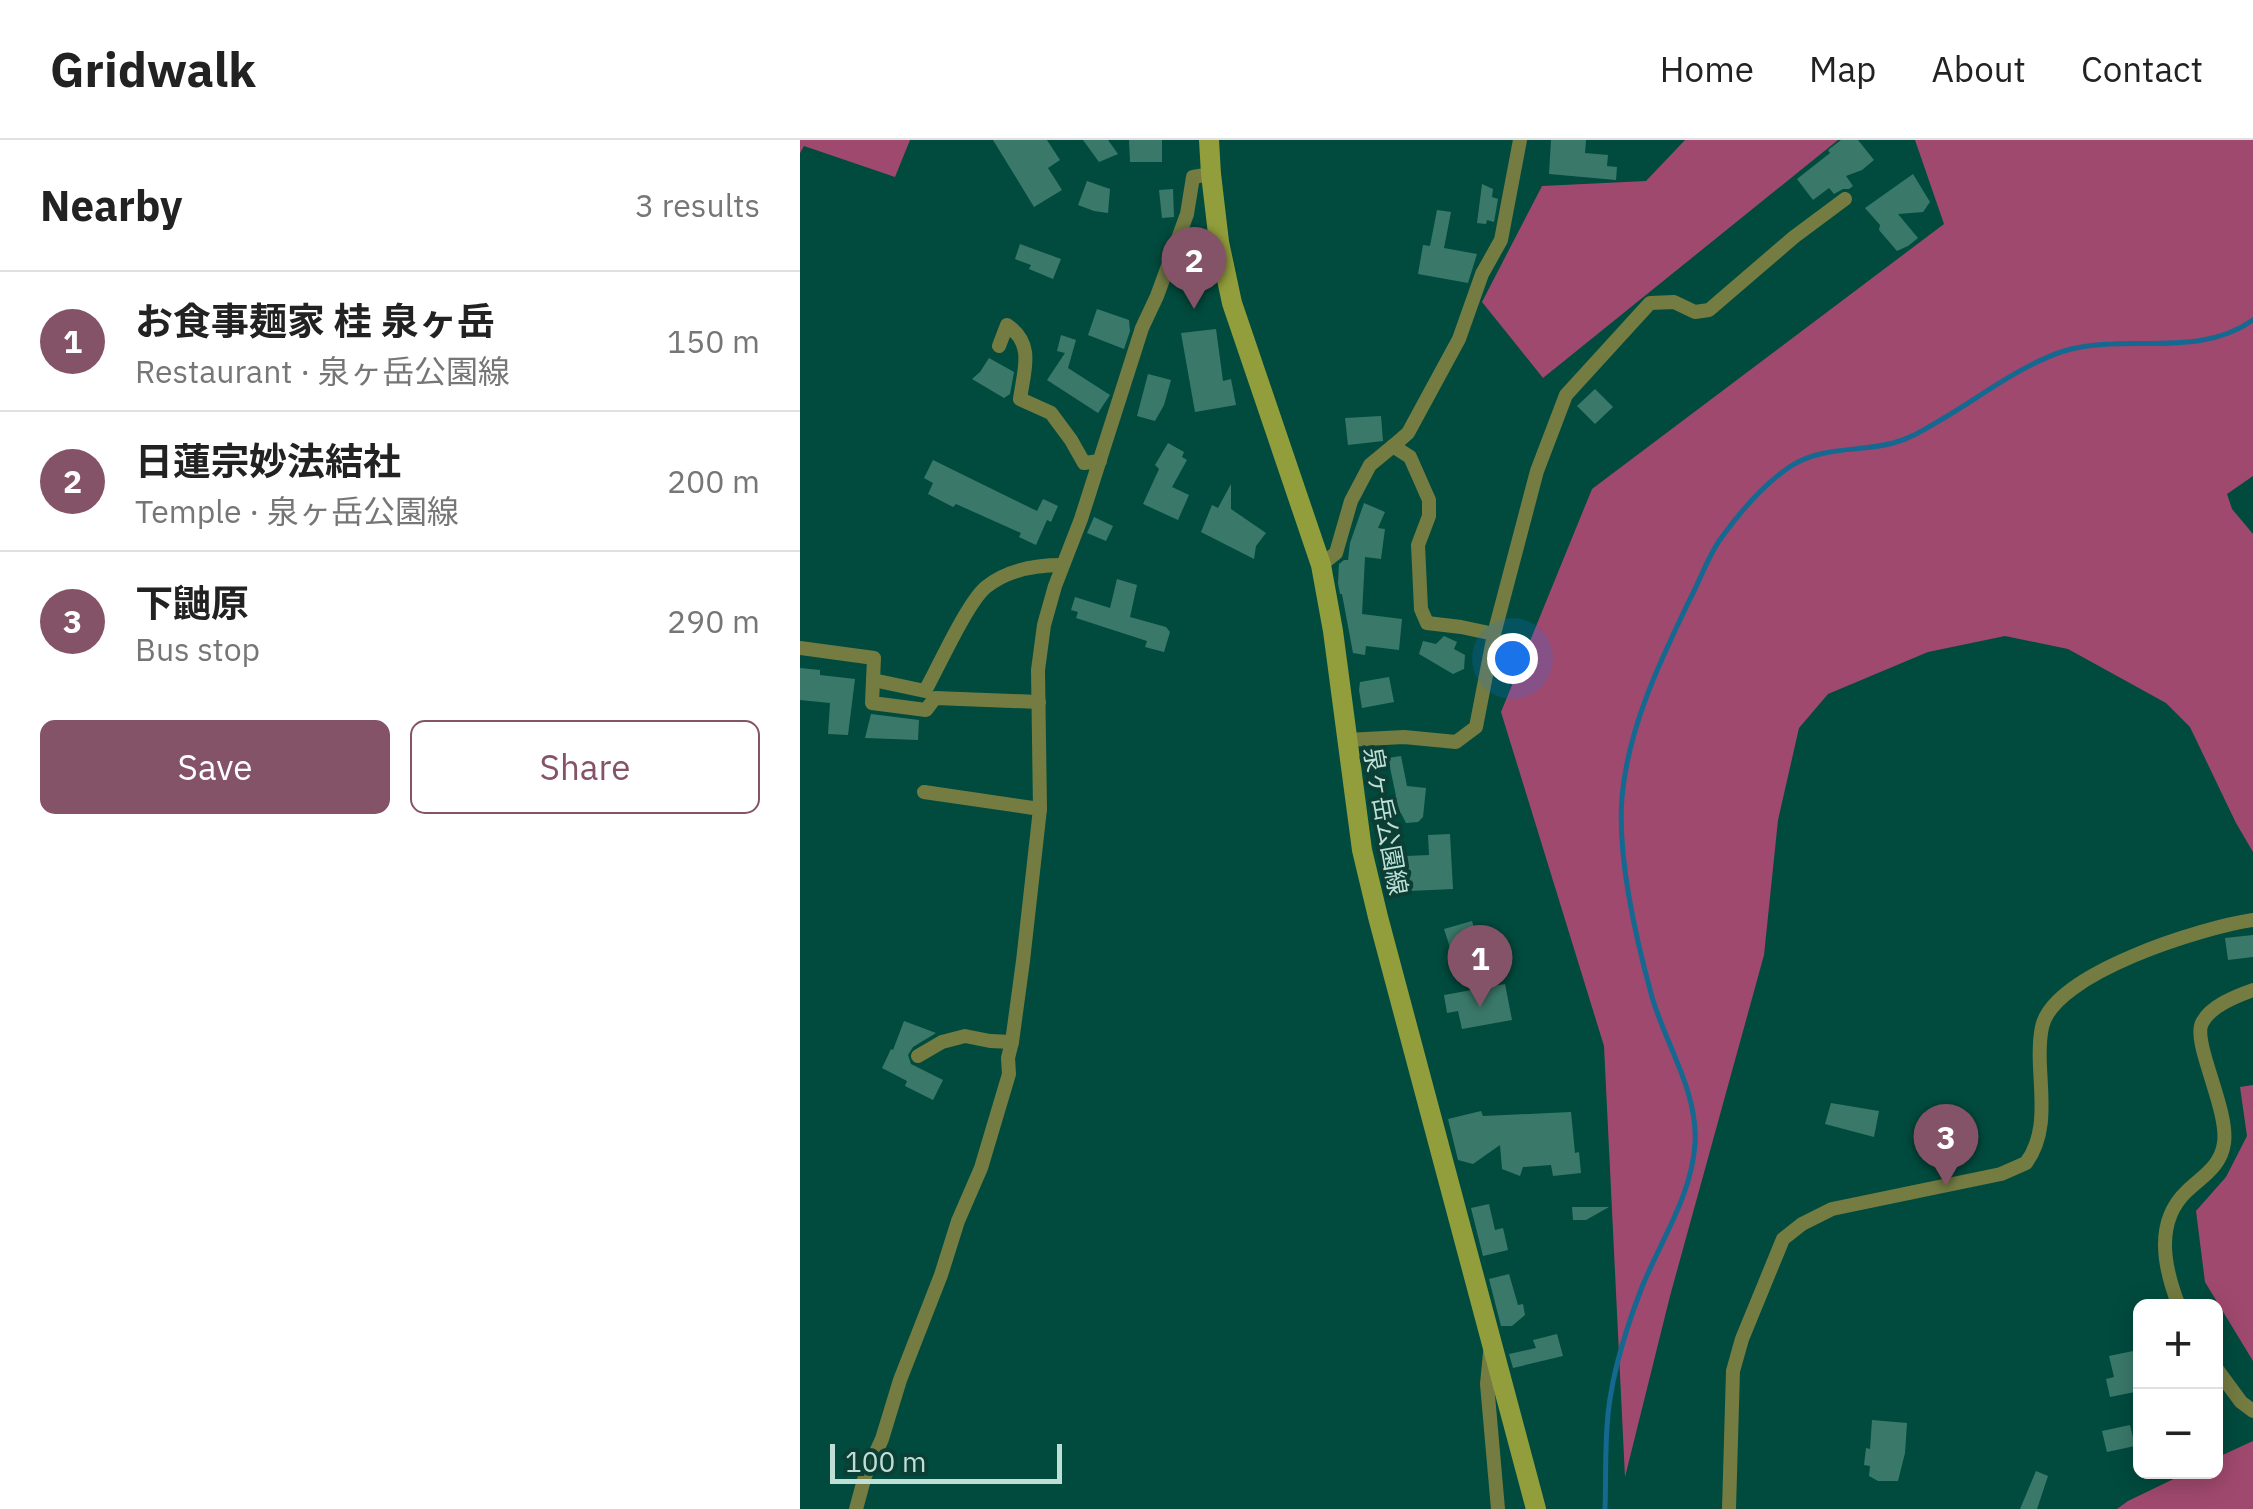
<!DOCTYPE html>
<html lang="en">
<head>
<meta charset="utf-8">
<style>
  :root { --surface:#fff; --page:#f6f6f6; --text:#222; --muted:#767676; --line:#e0e0e0; --accent:#855367 }
  body { margin:0; font-family:"IBM Plex Sans","Noto Sans JP",sans-serif; background:var(--page); color:var(--text) }
  .controls { position:absolute; right:30px; bottom:30px; display:grid; overflow:hidden; border-radius:15px; box-shadow:0 5px 25px #0003 }
  .controls button { width:90px; height:90px; display:grid; place-items:center; padding:0; border:0; border-bottom:2px solid var(--line); background:var(--surface); color:var(--text); font:50px sans-serif }
  .scale { position:absolute; left:30px; bottom:25px; width:232px; box-sizing:border-box; padding-left:10px; border:5px solid #bfded5; border-top:0; font-size:28px; line-height:35px; white-space:nowrap; color:#bfded5; -webkit-text-stroke:8px #0b3e34; paint-order:stroke }
  .you { position:absolute; left:712px; top:518px; width:35px; height:35px; margin:-25px; border:8px solid #fff; border-radius:50%; background:#1a73e8; box-shadow:0 0 0 15px #1a73e833 }
  .badge { display:grid; place-items:center; width:65px; height:65px; border-radius:50%; background:var(--accent); color:#fff; font-size:32px; font-weight:700 }
  .pin { position:absolute; translate:-50% -82px; filter:drop-shadow(0 2px 5px #0008) }
  .pin::after { content:''; position:absolute; top:52px; width:35px; height:30px; background:inherit; clip-path:polygon(0 0,100% 0,50% 100%) }
  .list { margin:0; padding:0; list-style:none }
  h2 { display:flex; justify-content:space-between; align-items:center; height:130px; margin:0; padding:0 40px; font-size:42px }
  h2 small { font-size:32px; font-weight:400; color:var(--muted) }
  .list li { display:grid; grid-template-columns:65px 1fr auto; gap:30px; align-items:center; box-sizing:border-box; height:140px; padding:0 40px; border-top:2px solid var(--line) }
  .list b { display:block; font-size:38px; white-space:nowrap }
  .list p { margin:0; font-size:32px; white-space:nowrap; color:var(--muted) }
  .list em { font-size:32px; font-style:normal; color:var(--muted) }
  .actions { display:flex; gap:20px; padding:30px 40px }
  .actions a { flex:1; padding:22px 0; border:2px solid var(--accent); border-radius:15px; text-align:center; font-size:35px; color:var(--accent) }
  .actions .main { background:var(--accent); color:#fff }
  .map { position:relative; flex:none; width:1453px; height:1369px; overflow:hidden }
  header { display:flex; align-items:center; gap:60px; box-sizing:border-box; height:140px; padding:0 50px; background:var(--surface); border-bottom:2px solid var(--line) }
  header strong { font-size:48px }
  nav { display:flex; gap:55px; margin-inline-start:auto; font-size:35px }
  main { display:flex }
  aside { flex:1; background:var(--surface) }
  .map>svg:first-child { display:block }
  .forest { fill:#a0496e }
  .lines { fill:none; stroke-linecap:round; stroke-linejoin:round }
  .stream { stroke:#156890; stroke-width:5 }
  .building { fill:#3a796a }
  .minor { stroke:#747c42; stroke-width:14 }
  .secondary { stroke:#929e3b; stroke-width:20 }
  .labels { text-anchor:middle; stroke-width:8; stroke-linejoin:round; paint-order:stroke }
  .street-label { font-size:25px; fill:#bfded5; stroke:#0b3e34 }
</style>
</head>
<body>
<header>
<strong>Gridwalk</strong>
<nav><a>Home</a><a>Map</a><a>About</a><a>Contact</a></nav>
</header>
<main>
<aside>
<h2>Nearby<small>3 results</small></h2>
<ul class="list">
<li><span class="badge">1</span><div><b>お食事麺家 桂 泉ヶ岳</b><p>Restaurant · 泉ヶ岳公園線</p></div><em>150 m</em></li>
<li><span class="badge">2</span><div><b>日蓮宗妙法結社</b><p>Temple · 泉ヶ岳公園線</p></div><em>200 m</em></li>
<li><span class="badge">3</span><div><b>下鼬原</b><p>Bus stop</p></div><em>290 m</em></li>
</ul>
<div class="actions"><a class="main">Save</a><a>Share</a></div>
</aside>
<div class="map">
<svg width="1453" height="1369" viewBox="0 0 1453 1369">
  <rect width="100%" height="100%" fill="#004b3e"/>
  <g class="forest">
    <polygon points="0,0 110,0 95,37 4,6 0,13"/>
    <polygon points="885,0 1038,0 743,238 682,162 742,46 846,41"/>
    <polygon points="1115,0 1453,0 1453,336 1427,354 1432,369 1453,394 1453,712 1436,683 1390,587 1366,563 1268,509 1205,496 1128,512 1028,554 999,588 978,680 964,815 870,1156 825,1337 804,906 701,572 792,349 1144,84"/>
    <polygon points="1453,945 1453,1221 1405,1142 1396,1071 1426,1037 1447,996 1440,947"/>
    <polygon points="1453,1301 1453,1369 1317,1369 1328,1361 1388,1332 1416,1332 1416,1318"/>
  </g>
  <g class="lines">
    <path class="stream" d="M805,1369C806,1342 805,1315 807,1288C809,1241 825,1191 842,1147C861,1100 892,1055 895,1003C898,952 866,905 852,857C836,799 817,717 822,657C828,588 860,521 890,459C900,440 907,419 919,401C939,373 962,345 991,326C1022,306 1060,312 1093,303C1112,298 1127,288 1144,278C1181,256 1223,224 1264,211C1325,193 1399,219 1453,180"/>
  </g>
  <g class="building">
    <polygon points="193,0 247,0 260,20 248,28 262,50 234,67"/>
    <polygon points="283,0 308,0 318,14 299,22"/>
    <polygon points="329,0 362,0 362,22 330,22"/>
    <polygon points="751,0 786,0 785,13 808,15 807,26 817,27 816,40 749,34"/>
    <polygon points="1041,0 1058,0 1074,20 1062,30 1046,36 1053,46 1049,49 1043,49 1034,54 1029,48 1013,60 997,39 1030,13 1028,10"/>
    <polygon points="1113,34 1130,62 1123,72 1098,74 1118,98 1108,106 1097,111 1079,90 1080,85 1065,68"/>
    <polygon points="287,41 310,49 308,73 294,71 278,65"/>
    <polygon points="682,44 693,49 692,57 698,59 694,82 687,80 686,84 677,83"/>
    <polygon points="373,49 374,77 362,78 359,50"/>
    <polygon points="637,70 651,72 644,108 677,114 668,143 618,134 623,105 630,106"/>
    <polygon points="220,104 261,119 253,139 229,129 231,125 215,119"/>
    <polygon points="297,169 329,180 330,191 324,209 288,195"/>
    <polygon points="416,189 423,241 431,239 436,265 395,272 381,193"/>
    <polygon points="261,195 276,200 268,228 310,255 298,273 247,240 265,213 257,211"/>
    <polygon points="189,218 214,232 210,254 204,258 172,239 180,232"/>
    <polygon points="348,234 371,240 364,265 355,281 337,276"/>
    <polygon points="795,249 813,267 795,284 777,266"/>
    <polygon points="581,276 583,301 548,305 545,278"/>
    <polygon points="368,303 384,312 382,317 387,320 372,347 389,355 378,380 343,364 359,329 355,325"/>
    <polygon points="133,320 237,371 243,359 258,366 251,382 247,380 236,405 219,397 221,393 156,364 153,367 128,354 133,343 124,338"/>
    <polygon points="431,344 431,369 466,393 456,406 454,419 401,392 412,365 418,368"/>
    <polygon points="564,363 585,372 578,388 585,389 581,419 565,417 562,474 602,479 599,510 566,506 565,515 553,513 542,454 540,454 538,443 539,424 544,420 548,420 550,403"/>
    <polygon points="294,377 313,386 306,401 287,393"/>
    <polygon points="317,439 337,445 330,477 366,487 370,492 364,512 345,507 347,501 276,478 278,472 271,470 275,457 310,468"/>
    <polygon points="644,496 657,502 654,509 665,515 664,529 653,534 619,514 623,501 636,504"/>
    <polygon points="0,528 20,530 20,535 55,539 48,595 28,594 30,563 0,560"/>
    <polygon points="589,537 594,562 562,568 559,550 560,542"/>
    <polygon points="71,574 119,580 118,600 65,598"/>
    <polygon points="601,616 607,646 626,648 623,677 618,682 606,683 601,673 590,678 589,656 596,656 588,618"/>
    <polygon points="650,694 653,749 609,751 608,741 584,741 584,723 608,724 607,716 629,715 628,695"/>
    <polygon points="672,781 682,814 655,823 644,789"/>
    <polygon points="1453,795 1453,817 1428,820 1425,798"/>
    <polygon points="705,844 712,880 662,889 658,871 647,873 644,855"/>
    <polygon points="104,881 136,893 113,907 108,915 111,924 143,940 133,960 105,946 107,941 82,928 91,909 93,910"/>
    <polygon points="1031,963 1079,971 1074,997 1025,984"/>
    <polygon points="681,971 683,976 771,972 775,1013 779,1012 781,1033 753,1036 751,1025 723,1027 720,1036 702,1029 700,1005 673,1024 658,1020 648,979"/>
    <polygon points="689,1064 695,1090 703,1088 708,1110 683,1116 671,1068"/>
    <polygon points="772,1067 809,1067 786,1080 773,1080"/>
    <polygon points="709,1134 718,1165 723,1164 725,1175 712,1186 701,1186 689,1139"/>
    <polygon points="757,1194 763,1216 713,1228 709,1214 736,1208 733,1200"/>
    <polygon points="1333,1211 1340,1251 1310,1257 1306,1239 1314,1237 1309,1216"/>
    <polygon points="1072,1280 1107,1283 1105,1313 1098,1341 1078,1341 1069,1336 1070,1326 1064,1325 1066,1308 1070,1309"/>
    <polygon points="1330,1285 1335,1306 1307,1312 1302,1291"/>
    <polygon points="1236,1331 1248,1336 1237,1369 1220,1369"/>
  </g>
  <g class="lines">
    <g class="minor">
      <path d="M199,206L207,185C235,204 224,230 220,259L251,273L271,300L284,323L300,321"/>
      <polyline points="593,306 608,293 659,199 682,134 701,100 720,0"/>
      <polyline points="521,425 536,413 551,361 570,325 593,306 610,317 629,360 629,376 618,405 621,469 627,483 661,487 694,494"/>
      <polyline points="0,508 74,518 72,563 126,570 135,558 239,562"/>
      <path d="M73,540L125,551C139,526 167,463 186,447C207,430 236,425 262,425"/>
      <polyline points="546,600 604,597 656,602 676,587 694,494 737,331 766,255 850,163 874,162 895,172 909,170 994,97 1045,59"/>
      <polyline points="124,652 240,669"/>
      <polyline points="118,916 142,902 165,896 190,901 212,902"/>
      <path d="M1379,1166C1364,1128 1354,1082 1387,1051C1403,1036 1421,1026 1424,1003C1429,970 1392,902 1402,883C1410,866 1436,856 1453,850"/>
      <polyline points="690,1213 687,1244 698,1369"/>
      <polyline points="1416,1228 1441,1262 1453,1271"/>
      <polyline points="56,1369 65,1336 82,1299 100,1240 141,1135 158,1081 181,1028 209,934 208,918 212,902 223,821 240,669 238,530 244,485 255,446 281,379 342,188 357,156 387,74 393,37 411,34"/>
      <path d="M929,1369L933,1231L942,1199L983,1099L1002,1084L1032,1069L1201,1034L1226,1023C1255,984 1233,931 1242,887C1253,833 1404,787 1453,780"/>
    </g>
    <polyline class="secondary" points="409,0 411,34 419,102 432,163 521,425 533,491 562,710 578,777 736,1369"/>
  </g>
  <g class="labels">
    <g class="street-label">
      <text transform="translate(586 681) rotate(80)" y="9">泉ヶ岳公園線</text>
    </g>
  </g>
</svg>
<div class="controls">
<button>+</button>
<button>−</button>
</div>
<div class="scale">100 m</div>
<div class="you"></div>
<div class="pin badge" style="left:680px;top:867px">1</div>
<div class="pin badge" style="left:394px;top:169px">2</div>
<div class="pin badge" style="left:1146px;top:1046px">3</div>
</div>
</main>
</body>
</html>
